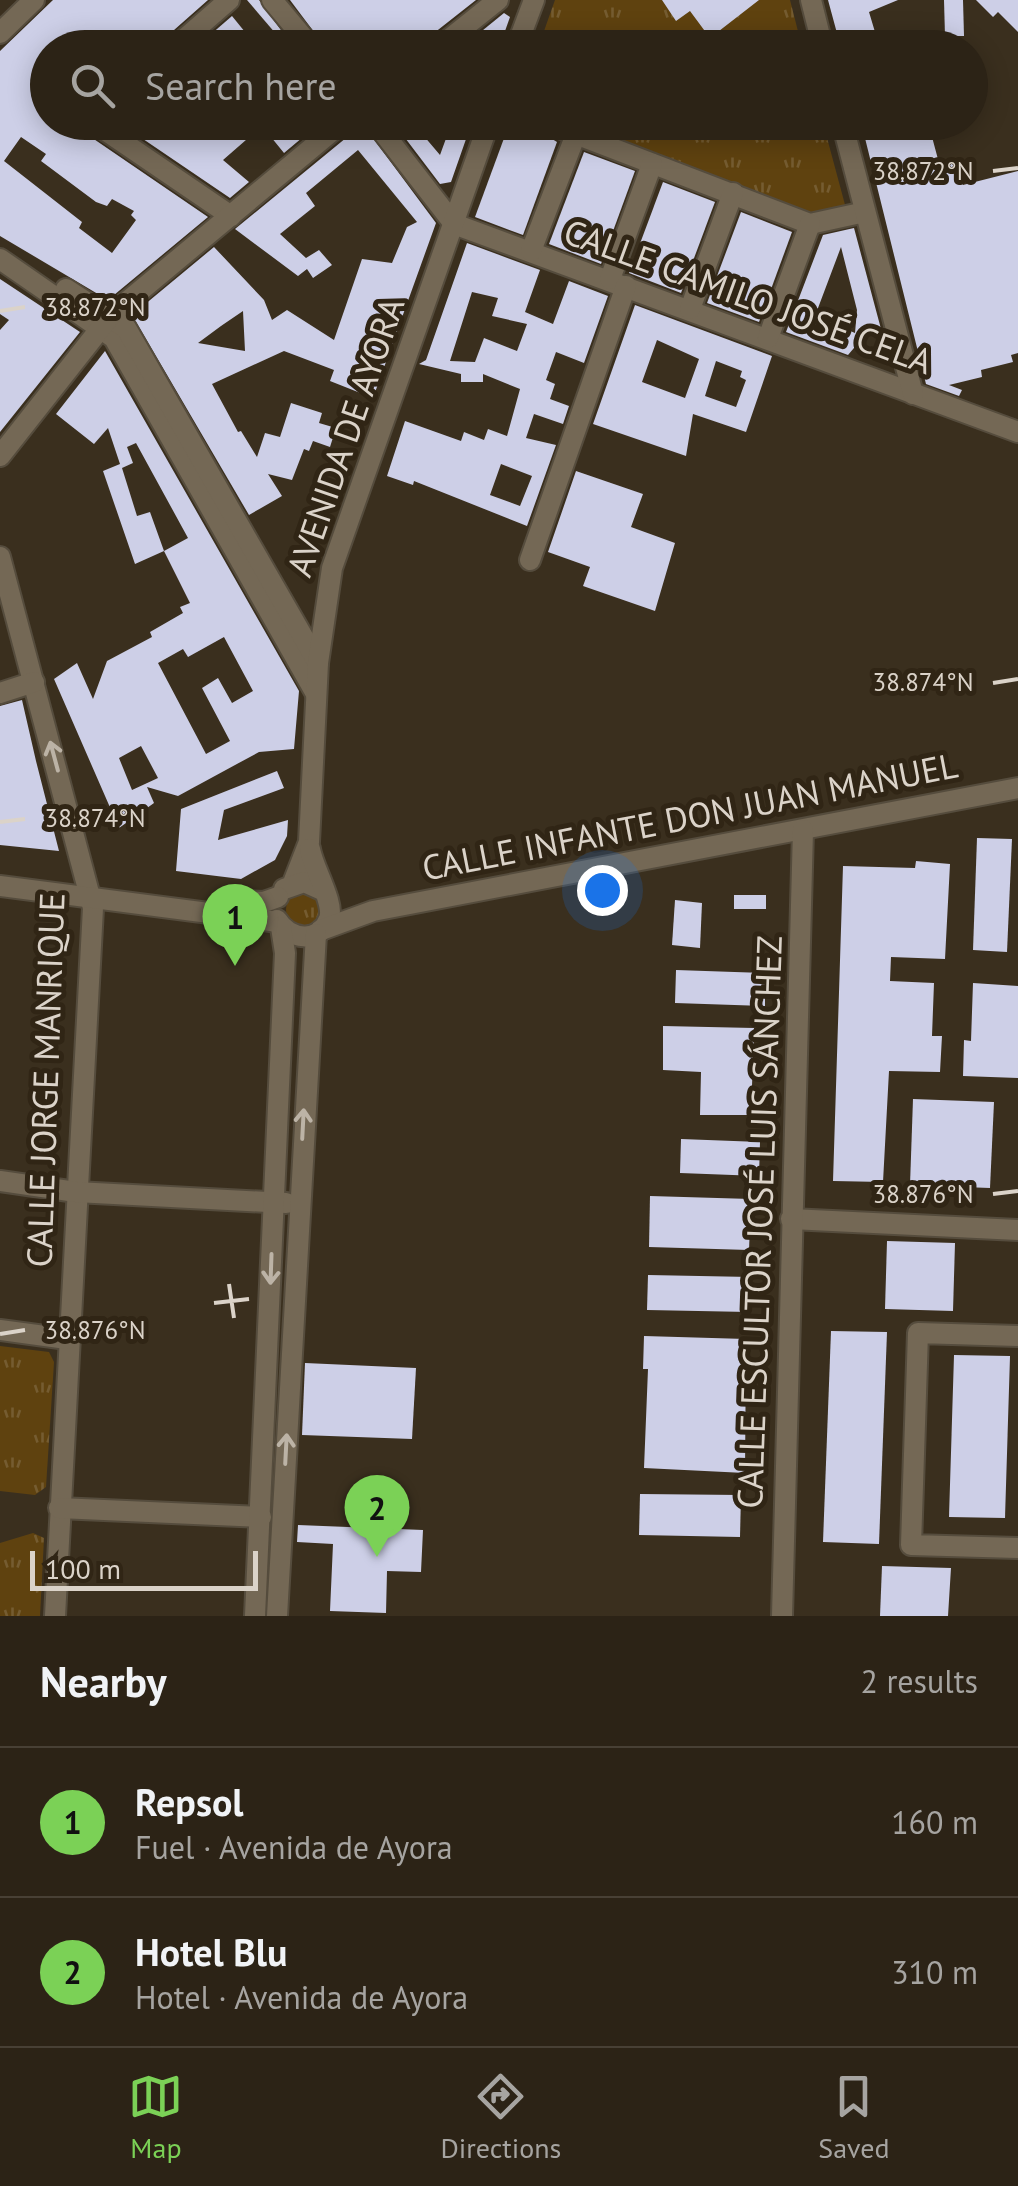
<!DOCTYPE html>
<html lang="en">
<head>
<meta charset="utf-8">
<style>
  :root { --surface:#2c2316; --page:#342b1f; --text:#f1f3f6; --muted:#a6a4a1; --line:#484035; --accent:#7bd156 }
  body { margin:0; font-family:"PT Sans",sans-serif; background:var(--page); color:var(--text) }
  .scale { position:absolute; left:30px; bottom:25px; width:228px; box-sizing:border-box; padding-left:10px; border:5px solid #dbd3c9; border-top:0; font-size:28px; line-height:35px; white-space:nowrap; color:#dbd3c9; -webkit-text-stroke:8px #302515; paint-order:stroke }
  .you { position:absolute; left:602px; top:890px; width:35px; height:35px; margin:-25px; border:8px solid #fff; border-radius:50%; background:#1a73e8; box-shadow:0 0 0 15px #1a73e833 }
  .badge { display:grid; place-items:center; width:65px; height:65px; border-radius:50%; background:var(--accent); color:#111; font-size:32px; font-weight:700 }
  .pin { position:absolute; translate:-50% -82px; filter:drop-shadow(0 2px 5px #0008) }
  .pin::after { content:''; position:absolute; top:52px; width:35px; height:30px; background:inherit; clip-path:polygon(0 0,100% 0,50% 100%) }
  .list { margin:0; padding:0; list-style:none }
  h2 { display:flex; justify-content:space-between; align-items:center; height:130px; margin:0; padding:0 40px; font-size:42px }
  h2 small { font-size:32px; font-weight:400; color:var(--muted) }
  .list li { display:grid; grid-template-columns:65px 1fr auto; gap:30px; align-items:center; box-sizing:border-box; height:150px; padding:0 40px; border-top:2px solid var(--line) }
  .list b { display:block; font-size:38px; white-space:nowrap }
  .list p { margin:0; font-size:32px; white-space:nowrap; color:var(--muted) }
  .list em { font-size:32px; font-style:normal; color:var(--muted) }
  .icon { flex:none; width:55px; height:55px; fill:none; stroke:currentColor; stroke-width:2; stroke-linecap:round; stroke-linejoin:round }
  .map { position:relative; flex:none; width:1018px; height:1616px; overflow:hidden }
  .search { position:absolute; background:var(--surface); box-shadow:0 5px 25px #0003; left:30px; right:30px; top:30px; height:110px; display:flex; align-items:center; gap:25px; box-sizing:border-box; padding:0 35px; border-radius:55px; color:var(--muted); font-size:38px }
  .sheet { height:430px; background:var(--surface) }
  nav { display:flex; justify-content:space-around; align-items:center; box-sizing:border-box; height:140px; border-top:2px solid var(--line); background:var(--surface); font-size:28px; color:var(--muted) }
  nav a { display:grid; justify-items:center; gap:5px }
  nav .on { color:var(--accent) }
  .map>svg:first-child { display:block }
  .park { fill:url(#park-tufts) }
  .building { fill:#cdcfe7; fill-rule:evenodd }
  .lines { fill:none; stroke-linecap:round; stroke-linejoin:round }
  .minor-casing { stroke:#554c3d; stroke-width:24 }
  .minor { stroke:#746855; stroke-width:20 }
  .oneway { stroke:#bcb3a6 }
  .ticks { fill:none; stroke:#dbd3c9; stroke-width:4 }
  .labels { text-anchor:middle; stroke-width:10; stroke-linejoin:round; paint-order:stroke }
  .street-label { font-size:35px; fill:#dbd3c9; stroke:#302515 }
  .ticks-label { font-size:25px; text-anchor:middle; fill:#dbd3c9; stroke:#302515; stroke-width:10; stroke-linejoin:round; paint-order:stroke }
</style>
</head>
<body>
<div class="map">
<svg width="1018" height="1616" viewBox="0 0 1018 1616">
  <defs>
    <pattern id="park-tufts" width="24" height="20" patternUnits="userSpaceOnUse" patternTransform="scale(2.5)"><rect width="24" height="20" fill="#5f420f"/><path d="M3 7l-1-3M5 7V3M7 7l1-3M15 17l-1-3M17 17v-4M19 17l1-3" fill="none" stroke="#755c31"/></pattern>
  </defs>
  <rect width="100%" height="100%" fill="#3a2f1e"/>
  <g class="park">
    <polygon points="555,0 790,0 802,47 538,48"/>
    <polygon points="543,123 823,123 848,216 810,224"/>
    <circle cx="303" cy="910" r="17"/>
    <polygon points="0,1346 49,1352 54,1362 46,1487 35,1495 0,1491"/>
    <polygon points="33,1533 44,1538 40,1616 0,1616 0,1543"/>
  </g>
  <g class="building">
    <path d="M53,0H208L165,38L161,48H145L136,37L129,43L123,37L109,48H48V122H79L85,133L208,217L108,300L0,236V51ZM21,137L46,154L41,161L96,202L107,206L112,199L134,211L131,215L136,220L112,253L79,228L82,222L4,161Z"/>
    <polygon points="247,0 259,0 294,48 288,48"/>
    <polygon points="290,0 476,0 429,37 425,48 326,48"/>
    <polygon points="662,0 759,0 710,38 690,11 676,21"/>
    <polygon points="828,0 898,0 869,12 878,42 903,34 907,48 841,48"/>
    <polygon points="944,0 963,0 964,36 945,36"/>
    <polygon points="976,0 1018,0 1018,32 998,12 993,17"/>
    <polygon points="504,13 510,17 499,48 461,48"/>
    <polygon points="232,16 258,48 195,48"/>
    <polygon points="118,122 321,122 284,153 262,126 223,160 249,182 230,198"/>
    <path d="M356,122H361L436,223L373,398L330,381L334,370L284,351L212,384L238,432L241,431L257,457L265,433L280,437L291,403L322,413L319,423L336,428L330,447L313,441L309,451L304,449L292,480L268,474L282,496L249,515L132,315L214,247L264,300L272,320L287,310L334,340L362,259L392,263L407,227L417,222L358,150L306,193L315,206L280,234L306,258L319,250L332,265L313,278L307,269L298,276L235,229L352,133ZM243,311L245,351L198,343L221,326Z"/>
    <polygon points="393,122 412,122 440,155 452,122 472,122 451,182 440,184"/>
    <polygon points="510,122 531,126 557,142 523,235 475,217"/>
    <polygon points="861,122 928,122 939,163 960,163 963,185 1018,171 1018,353 1011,355 1013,362 981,370 982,377 949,385 962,390 959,396 926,384"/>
    <polygon points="584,152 635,171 601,264 549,244"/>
    <polygon points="663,182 715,202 681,293 629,273"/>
    <polygon points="741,212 792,232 759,322 707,303"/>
    <path d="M854,228L881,329L865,335L848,355L786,332L823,235ZM841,247L857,310L855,333L815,316Z"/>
    <path d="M467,243L540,270L525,312L553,324L569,281L608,296L584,363L556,352L546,380L555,384L550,399L569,406L563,424L534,414L526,438L556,445L527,526L414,481L413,485L387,476L405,421L461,441L464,432L484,440L488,429L507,436L520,389L483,374V382H461V374L419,364L426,360ZM472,292L498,298L492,316L527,324L517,351L484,338L475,362L450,361ZM501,464L532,476L520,506L490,495Z"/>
    <polygon points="0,279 80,332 0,432 0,330 9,320 0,314"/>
    <path d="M635,305L772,356L746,432L693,414L686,456L593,424ZM657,340L699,359L685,398L642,382ZM716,361L742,371L740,377L746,380L736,407L705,396Z"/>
    <path d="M105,351L299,691L294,749L259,752L178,796L147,787L154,803L119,828L54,679L77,663L93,699L107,661L152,637L150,632L183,613L180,607L190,603L164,551L135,564L103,471L120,464L108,428L94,444L56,414ZM136,443L188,538L164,551L150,512L137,516L122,468L133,463L127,447ZM224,637L253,691L232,703L218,678L202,688L230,741L206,754L158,663L183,649L188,657ZM141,746L158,778L132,790L119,758Z"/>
    <polygon points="576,471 643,494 631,527 675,543 655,611 583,586 590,567 548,552"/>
    <polygon points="22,700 36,761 59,851 0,845 0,706"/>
    <polygon points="277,771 284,788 224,810 218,840 288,820 287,836 275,860 241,879 176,871 181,809"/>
    <polygon points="977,838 1012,839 1007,952 973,950"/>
    <polygon points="916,861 950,864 945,959 891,957 890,981 934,983 932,1036 942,1036 940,1072 889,1071 883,1182 833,1181 843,866 915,868"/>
    <rect x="734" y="895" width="32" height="14"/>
    <polygon points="675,900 702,903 700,948 672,945"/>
    <polygon points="676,970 765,973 765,1006 675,1003"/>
    <polygon points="973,983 1018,986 1018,1078 963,1076 964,1040 971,1041"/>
    <polygon points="663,1026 754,1028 751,1115 700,1115 701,1072 663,1070"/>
    <polygon points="913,1099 994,1102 990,1188 910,1185"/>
    <polygon points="681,1139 760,1142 759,1176 680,1173"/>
    <polygon points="650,1196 751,1199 749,1250 649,1247"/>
    <polygon points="887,1241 955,1243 953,1311 885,1309"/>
    <polygon points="648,1275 751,1277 749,1312 647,1310"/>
    <polygon points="831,1331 887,1332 879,1544 823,1542"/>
    <polygon points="644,1336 746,1339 745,1473 644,1468 648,1369 643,1369"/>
    <polygon points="954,1355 1010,1356 1005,1518 949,1517"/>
    <polygon points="305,1363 416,1368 412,1439 302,1435"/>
    <polygon points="640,1494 741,1495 740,1537 639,1535"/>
    <polygon points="298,1525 423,1530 421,1572 387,1571 386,1613 330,1611 333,1544 297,1542"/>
    <polygon points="882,1566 951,1568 948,1616 880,1616"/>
  </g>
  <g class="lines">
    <g class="minor-casing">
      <g id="minor">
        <polyline points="272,0 312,48"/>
        <polyline points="811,0 823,48"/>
        <polyline points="0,33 34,0"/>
        <polyline points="174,48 229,0"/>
        <polyline points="438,48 498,0"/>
        <polyline points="516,48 534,0"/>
        <polyline points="93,122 231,216"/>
        <polyline points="375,122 454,224 1018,432"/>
        <polyline points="544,122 810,224 865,212"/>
        <polyline points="842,122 913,394"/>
        <polyline points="531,251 576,134"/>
        <polyline points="0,259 114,338 315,692"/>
        <polyline points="610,279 652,164"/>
        <polyline points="66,289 126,328 318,663"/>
        <polyline points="690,309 733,193"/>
        <polyline points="768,338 810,224"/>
        <polyline points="0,456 111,315 343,122"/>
        <polyline points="0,557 93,908 55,1616"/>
        <polyline points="530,560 626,286"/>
        <polyline points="0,693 34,682"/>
        <polyline points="293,883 309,842 318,663 332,568 489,122"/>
        <polyline points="0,886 278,922"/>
        <polyline points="284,889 304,882 324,891"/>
        <polyline points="225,900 264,902 278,897"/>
        <path d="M277,920C289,940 319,944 329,919C335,903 313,868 310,849"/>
        <polyline points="321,930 373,911 1018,788"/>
        <polyline points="0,1181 76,1192 286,1203"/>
        <polyline points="791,1219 1018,1230"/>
        <polyline points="0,1330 67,1339"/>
        <polyline points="1018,1336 918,1333 911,1545 1018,1548"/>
        <polyline points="59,1508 261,1517"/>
        <polyline points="255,1616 285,953 281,927"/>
        <polyline points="277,1616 316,934"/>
        <polyline points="782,1616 803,830"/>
      </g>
    </g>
    <use href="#minor" class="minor"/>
  </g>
  <defs><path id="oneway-shaft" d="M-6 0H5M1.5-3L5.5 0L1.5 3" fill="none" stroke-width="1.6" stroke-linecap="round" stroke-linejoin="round" transform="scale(2.5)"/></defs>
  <g class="oneway">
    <use href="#oneway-shaft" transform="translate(54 756) rotate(-105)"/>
    <use href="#oneway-shaft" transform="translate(303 1124) rotate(-87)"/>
    <use href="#oneway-shaft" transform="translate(271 1269) rotate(92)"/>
    <use href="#oneway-shaft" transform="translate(286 1449) rotate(-87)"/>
  </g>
  <path class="ticks" d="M993,171L1018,168M0,311L25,307M993,683L1018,679M0,822L25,819M993,1194L1018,1191M229,1284L234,1318M214,1303L249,1299M0,1334L25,1330"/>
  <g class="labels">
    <g class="street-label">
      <text transform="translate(748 297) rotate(20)" y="12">CALLE CAMILO JOSÉ CELA</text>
      <text transform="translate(346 437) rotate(-71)" y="12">AVENIDA DE AYORA</text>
      <text transform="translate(690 817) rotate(-11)" y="12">CALLE INFANTE DON JUAN MANUEL</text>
      <text transform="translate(46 1080) rotate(-88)" y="12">CALLE JORGE MANRIQUE</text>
      <text transform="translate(760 1222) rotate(-88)" y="12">CALLE ESCULTOR JOSÉ LUIS SÁNCHEZ</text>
    </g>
  </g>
  <g class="ticks-label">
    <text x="923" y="180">38.872°N</text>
    <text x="95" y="316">38.872°N</text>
    <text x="923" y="691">38.874°N</text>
    <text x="95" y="827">38.874°N</text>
    <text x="923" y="1203">38.876°N</text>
    <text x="95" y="1339">38.876°N</text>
  </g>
</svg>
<div class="scale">100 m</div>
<div class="you"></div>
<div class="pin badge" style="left:235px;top:966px">1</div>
<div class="pin badge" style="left:377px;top:1557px">2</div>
<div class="search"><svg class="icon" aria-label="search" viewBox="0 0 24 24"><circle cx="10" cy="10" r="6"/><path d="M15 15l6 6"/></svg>Search here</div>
</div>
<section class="sheet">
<h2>Nearby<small>2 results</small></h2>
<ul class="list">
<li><span class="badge">1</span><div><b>Repsol</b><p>Fuel · Avenida de Ayora</p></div><em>160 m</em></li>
<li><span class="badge">2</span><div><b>Hotel Blu</b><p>Hotel · Avenida de Ayora</p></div><em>310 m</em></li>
</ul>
</section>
<nav>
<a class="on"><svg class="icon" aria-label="map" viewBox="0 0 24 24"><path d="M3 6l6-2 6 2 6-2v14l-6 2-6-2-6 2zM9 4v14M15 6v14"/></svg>Map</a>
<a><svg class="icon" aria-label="directions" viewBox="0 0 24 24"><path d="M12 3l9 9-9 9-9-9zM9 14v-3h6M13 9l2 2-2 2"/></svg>Directions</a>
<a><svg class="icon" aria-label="saved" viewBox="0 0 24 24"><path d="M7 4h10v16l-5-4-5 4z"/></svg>Saved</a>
</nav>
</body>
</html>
